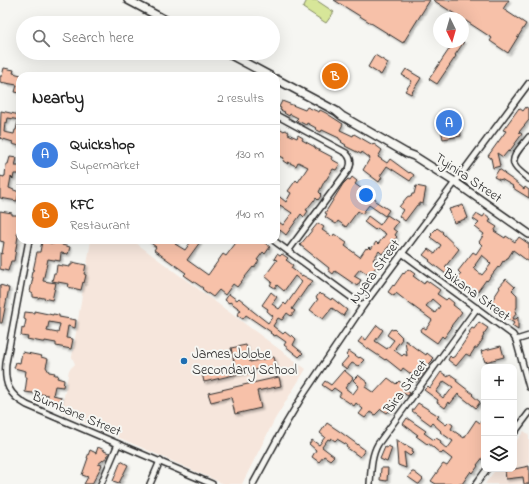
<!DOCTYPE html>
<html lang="en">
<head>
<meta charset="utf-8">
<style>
  :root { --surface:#fff; --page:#f2f2f2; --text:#222; --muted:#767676; --line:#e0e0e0; --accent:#1f6fb2 }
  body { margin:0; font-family:"Indie Flower",sans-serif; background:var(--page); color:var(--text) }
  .controls { position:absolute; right:12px; bottom:12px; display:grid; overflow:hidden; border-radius:8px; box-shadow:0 4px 16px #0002 }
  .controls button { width:36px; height:36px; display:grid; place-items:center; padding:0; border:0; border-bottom:1px solid var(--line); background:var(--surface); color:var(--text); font:20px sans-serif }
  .compass { position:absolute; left:433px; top:12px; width:36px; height:36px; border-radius:50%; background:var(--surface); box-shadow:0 4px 16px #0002; rotate:175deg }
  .you { position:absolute; left:366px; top:195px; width:14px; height:14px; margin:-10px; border:3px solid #fff; border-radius:50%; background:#1a73e8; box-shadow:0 0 0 6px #1a73e833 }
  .badge { display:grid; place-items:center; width:26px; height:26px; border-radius:50%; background:var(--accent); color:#fff; font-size:13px; font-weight:700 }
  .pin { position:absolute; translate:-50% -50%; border:2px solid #fff; box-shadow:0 1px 4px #0006 }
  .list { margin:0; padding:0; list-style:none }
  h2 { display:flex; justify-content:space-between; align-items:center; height:52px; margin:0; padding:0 16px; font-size:17px }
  h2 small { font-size:13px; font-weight:400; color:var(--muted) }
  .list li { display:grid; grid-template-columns:26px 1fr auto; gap:12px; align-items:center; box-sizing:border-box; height:60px; padding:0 16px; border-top:1px solid var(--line) }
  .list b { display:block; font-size:15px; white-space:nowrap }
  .list p { margin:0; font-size:13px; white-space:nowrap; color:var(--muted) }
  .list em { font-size:13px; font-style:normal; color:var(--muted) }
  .icon { flex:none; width:22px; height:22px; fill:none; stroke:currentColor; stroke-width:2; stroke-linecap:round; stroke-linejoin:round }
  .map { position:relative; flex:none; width:529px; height:484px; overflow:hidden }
  .search { position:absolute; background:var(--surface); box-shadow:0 4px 16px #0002; left:16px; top:16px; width:264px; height:44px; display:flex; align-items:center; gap:10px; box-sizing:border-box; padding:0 14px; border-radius:22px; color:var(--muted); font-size:15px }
  .panel { position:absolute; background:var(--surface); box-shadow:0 4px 16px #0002; left:16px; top:72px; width:264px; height:172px; border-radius:12px }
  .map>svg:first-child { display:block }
  .built { fill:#f6e6dc }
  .green { fill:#d7e699; stroke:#818862 }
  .building { fill:#f7c1a9; stroke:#2b2b2b; fill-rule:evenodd; filter:url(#shadow) }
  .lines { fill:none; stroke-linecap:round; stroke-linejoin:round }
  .street-casing { stroke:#2b2b2b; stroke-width:8 }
  .secondary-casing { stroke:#2b2b2b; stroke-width:10 }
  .street { stroke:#f6f6f2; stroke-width:5 }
  .secondary { stroke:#f6f6f2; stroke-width:7 }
  .poi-dot { fill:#1f6fb2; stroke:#f6f6f2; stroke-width:1.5 }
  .labels { text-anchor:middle; stroke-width:4; stroke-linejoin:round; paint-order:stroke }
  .street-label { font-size:14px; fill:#2b2b2b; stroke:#f6f6f2 }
  .poi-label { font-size:14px; fill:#2b2b2b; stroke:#f6f6f2; text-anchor:start }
</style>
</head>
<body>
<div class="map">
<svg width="529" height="484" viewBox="0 0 529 484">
  <defs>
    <filter id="shadow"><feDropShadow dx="2" dy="2" stdDeviation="1" flood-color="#0004"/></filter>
  </defs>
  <rect width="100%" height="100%" fill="#f6f6f2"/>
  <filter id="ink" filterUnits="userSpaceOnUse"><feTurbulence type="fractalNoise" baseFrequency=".025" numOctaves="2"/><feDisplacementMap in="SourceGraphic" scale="8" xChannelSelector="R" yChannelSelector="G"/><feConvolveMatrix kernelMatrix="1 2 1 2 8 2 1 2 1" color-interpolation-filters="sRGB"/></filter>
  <g filter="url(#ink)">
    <g class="built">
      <polygon points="91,240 132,240 306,369 275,419 242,484 224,484 61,412 69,370 75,364 72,357"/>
      <polygon points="524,431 529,435 529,484 485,484 496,469 514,469 514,444"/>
    </g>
    <polygon class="green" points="307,0 316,0 334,12 326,23 303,8"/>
    <g class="building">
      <polygon points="334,0 430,0 403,43"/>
      <polygon points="433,0 509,0 503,9 526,24 508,53 490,41 492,38 463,19 463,18 461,18"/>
      <polygon points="454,42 464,42 455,55 456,56 437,84 429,79"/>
      <polygon points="375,55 388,63 381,75 368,67"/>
      <polygon points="329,67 345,77 340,85 325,75 326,73 325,72"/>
      <polygon points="4,68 14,70 13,73 21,75 20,93 15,92 17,85 0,82 0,76 2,76"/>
      <polygon points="406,69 421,78 411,94 405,91 412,81 402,75"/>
      <polygon points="282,101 305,110 307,107 319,112 320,110 326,113 343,124 340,130 353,136 354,134 373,145 374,144 382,150 378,157 387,163 390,159 409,173 410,172 414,175 410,181 387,166 380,176 382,177 379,182 363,170 370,158 362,152 361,154 345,146 346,145 341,142 342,141 339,139 339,138 322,130 321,132 315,129 316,128 307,123 306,125 296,120 298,118 290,114 289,116 284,113 285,112 280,110 281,108 279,107"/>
      <polygon points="526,107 529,109 529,120 519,132 522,134 509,152 508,151 503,157 497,153 500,166 493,168 491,158 488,156 506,131 503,130 519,108 523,111"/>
      <polygon points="1,111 20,115 20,120 8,118 7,123 5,122 4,132 14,134 15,130 16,130 18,121 20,121 20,146 12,144 13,142 0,138"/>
      <polygon points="452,112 455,130 460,129 461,136 443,139 438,115"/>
      <polygon points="276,126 284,131 285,130 289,132 288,134 297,138 298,135 303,138 302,140 315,147 315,148 332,157 331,159 340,164 336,170 333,169 326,180 325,180 319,192 321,194 320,195 321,196 318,200 316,198 314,201 314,200 306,210 308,211 304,217 301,214 286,235 280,230 276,237 276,220 283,225 292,213 280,205 276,210 276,194 286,202 291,193 288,191 296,180 298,182 308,167 298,162 296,166 288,162 288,164 283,161 284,158 276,154 276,151 280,144 279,143 281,138 276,135"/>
      <polygon points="10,157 17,158 15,166 20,166 20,174 14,174 13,179 11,177 9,188 19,192 17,201 0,198 0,176 4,177 4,176 5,176 6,164 8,164"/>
      <polygon points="499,169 505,173 504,174 513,180 524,189 525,187 529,190 529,198 516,190 512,187 513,186 501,179 500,180 494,177"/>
      <polygon points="352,177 357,181 355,184 376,199 375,201 389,210 385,216 369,205 362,214 358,211 346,227 338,221 336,224 325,217 327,214 325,213 343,184 348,179 350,180"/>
      <polygon points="416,186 426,188 423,204 419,203 419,205 417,205 405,221 399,216 403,210 399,207 407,197 409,196 411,197 412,194 414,194"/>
      <polygon points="463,205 468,218 454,223 449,209"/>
      <polygon points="0,211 12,213 12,215 19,215 18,219 20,219 20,226 17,235 18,236 14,261 11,261 8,271 0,269 0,253 2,254 4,242 0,241"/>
      <path d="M477,214H478L483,217L485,214L491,219L489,222L497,227L494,231L505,238L506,236L515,242V241H516L519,237L529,244V262L513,250L508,258H507L504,262L503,261L499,268L498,267L487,281L486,280L475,295L456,280L461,274L458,271L473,252L476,254L482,245L479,242L484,234L475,227L479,223L473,219ZM482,255L489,261H488L491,264L482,275L473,268L476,265H475Z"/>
      <polygon points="387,215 398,222 393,229 397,232 395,235 397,237 382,254 379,251 373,260 378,265 369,275 360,269 354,276 361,280 357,286 335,271 333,274 328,270 329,268 300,245 318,223 324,227 322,230 331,236 332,235 333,236 334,234 344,241 347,243 345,246 360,257 366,248 367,249 369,247 371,249 376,242 378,244 386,234 377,228 375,230 364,222 368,216 380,225"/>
      <polygon points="437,228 443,232 442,233 459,249 445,267 449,270 446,274 429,261 430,260 423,255 428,249 435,254 441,245 430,237 432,235 431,234"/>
      <polygon points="147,240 178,240 175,244 185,250 192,240 197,240 200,242 187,260 208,275 223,254 226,256 238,240 261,240 270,247 265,254 263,252 257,260 259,261 254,268 253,267 237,287 233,284 225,295 219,290 213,297 202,289 203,288 184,275 186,273 154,250 156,247"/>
      <polygon points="42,241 54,244 55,242 62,244 62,245 70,247 68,254 61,253 60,261 48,259 43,281 56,283 52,300 39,297 39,298 33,297 33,294 30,292 33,277 31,277 32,271 33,271 37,252 40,252"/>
      <polygon points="277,254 280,256 282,254 288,258 286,260 293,265 291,268 302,276 302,275 313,281 309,286 308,286 292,309 295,311 291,316 287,313 282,320 278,318 273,326 283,334 285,332 291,337 292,335 296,339 293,345 303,353 299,357 284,345 286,342 276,335 275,336 270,333 271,332 246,315 243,319 237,315 241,310 230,302 229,303 225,300 229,294 237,300 239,298 250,307 249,308 268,323 273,316 267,311 268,309 262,305 271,292 277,297 272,304 279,309 284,303 286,305 302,282 295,276 284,291 277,285 275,288 270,285 272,282 265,276 277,260 274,259"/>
      <polygon points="72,262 86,265 84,274 86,275 84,283 83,282 81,290 68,287 69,284 52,281 54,273 56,273 57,265 70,267 70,265 72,265"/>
      <path d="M408,269L415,274L413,276L424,284L426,280L440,290L437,294L446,300L448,298L454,303L453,305L462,312L451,326L452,327L444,338L442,336L437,343L420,331L423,327L426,329L432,320L410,304L396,293L394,296L388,292L393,285L394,286L403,273L404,274ZM432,299L440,306L435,313L426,306Z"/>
      <polygon points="506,279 515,287 512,290 517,295 517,307 515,311 516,314 512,319 516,319 518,317 518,330 512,326 514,323 498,312 497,313 489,307 492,303 491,302 500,288 499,287"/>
      <polygon points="0,285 7,287 7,288 9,288 2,323 0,323"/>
      <polygon points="319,293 321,295 322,294 331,300 332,298 347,310 343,316 332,308 323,319 310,310 318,299 316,298"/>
      <path d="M34,311L53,315V314L59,315V317L76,320L75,328L68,326L66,338L73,339L71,349L56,346V343L45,341V342H42L27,339L28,337L21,336L22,328L24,329L26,320L24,319L25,312L34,313ZM49,322L60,324L58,333L47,331Z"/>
      <polygon points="479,322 488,328 483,335 484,335 482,339 483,339 477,348 475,348 470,356 466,354 456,366 448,360 450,356 452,358 453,357 454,357 467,338 470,333 469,332 472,328 474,329"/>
      <polygon points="377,325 383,330 375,341 387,349 394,340 387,335 391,329 393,330 394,329 402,337 401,338 402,339 395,348 396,348 394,350 402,356 404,354 407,356 405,340 419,351 419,350 426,355 427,353 433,358 432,359 433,360 428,365 429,366 417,381 410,382 413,379 410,377 411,374 403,368 401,371 386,359 385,360 358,342 362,337 366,340"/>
      <polygon points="246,345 250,362 274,357 276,365 204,382 202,373 235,366 231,348"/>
      <polygon points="501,346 504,357 485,362 481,351"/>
      <polygon points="349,351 359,358 360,357 364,360 358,366 352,363 347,369 341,365 348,357 346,355"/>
      <polygon points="22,352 42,356 41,357 48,359 46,367 49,372 55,373 54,375 58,375 57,378 64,380 63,387 55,386 53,395 61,397 59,404 46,402 48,395 25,392 27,377 25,377 26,371 14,368 16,362 20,363"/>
      <polygon points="344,370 353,378 345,388 353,394 359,386 353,380 358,375 368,383 365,387 374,393 388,378 396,384 399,381 406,387 404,389 410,393 408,396 403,393 393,406 394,407 390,412 389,411 387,413 381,409 375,415 370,412 365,418 359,414 363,409 356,403 354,406 339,396 341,393 334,388 331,391 322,385 325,381 331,385"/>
      <path d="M441,372L448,377L450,374L454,377L457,379L456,381L473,394L472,395L480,402L476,408L458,394L450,404L449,402L445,408L437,402L438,400L424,390L428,386L430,388ZM444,381L453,387L446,396L445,395L443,398L436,392Z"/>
      <polygon points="279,377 281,386 257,391 261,408 235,414 231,397 211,402 208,393"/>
      <polygon points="418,403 439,416 437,418 446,425 449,422 453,425 451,429 464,438 476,420 480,423 484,417 484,456 477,465 478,466 473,473 471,471 462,484 436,484 431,481 443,464 447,466 452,459 443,452 441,454 428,443 427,444 423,441 416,436 418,435 403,424 407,418 426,431 424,433 434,440 436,438 441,441 440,443 447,449 453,441 440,432 441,431 432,423 431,425 412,411"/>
      <polygon points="327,423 339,431 365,450 360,457 346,447 347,445 337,439 335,441 331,438 330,440 328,439 322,447 334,456 330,460 324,456 319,462 312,457 316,450 309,444 312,440 319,445 325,437 320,433"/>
      <polygon points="396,439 405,446 406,445 413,449 412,451 414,452 410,456 404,452 406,468 398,465"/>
      <polygon points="388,446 392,448 387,462 380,459 385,447 387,448"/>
      <polygon points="98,447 104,450 104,451 109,453 107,457 98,464 102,465 92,484 84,484 88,477 82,475 88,458 87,458 90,450 96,453"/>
      <polygon points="121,461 128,465 119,483 113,481"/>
      <polygon points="529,466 529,484 524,484 523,477 506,479 505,471"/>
      <polygon points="381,468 388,468 387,481 380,480"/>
      <polygon points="412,472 414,472 423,479 419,484 418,484 408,477"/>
    </g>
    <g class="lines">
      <g class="street-casing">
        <g id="street">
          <path d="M276,115L346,153C351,158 352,163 349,169L288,251"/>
          <path d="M529,137C524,144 509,157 515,166C518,171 524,175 529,179"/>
          <path d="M29,240L6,363C4,384 9,395 27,405L212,484"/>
          <polyline points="273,240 363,306"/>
          <polyline points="402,253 513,335 516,340 529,387"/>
          <polyline points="516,340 529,336"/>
          <polyline points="514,433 529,413"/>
          <polyline points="101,484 118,444"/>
          <polyline points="150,484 160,461"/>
          <polyline points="253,484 285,425 303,395 363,306 529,83"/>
          <path d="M370,484C371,471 371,456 378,444L477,308"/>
          <polyline points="476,484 487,469"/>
        </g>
      </g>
      <g class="secondary-casing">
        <g id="secondary">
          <polyline points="128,0 171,23"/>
          <polyline points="227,53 270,76"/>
          <polyline points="276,79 336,111 342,116 406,153 414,156 455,182 529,234"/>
        </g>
      </g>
      <use href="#street" class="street"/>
      <use href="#secondary" class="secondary"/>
    </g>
  </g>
  <circle class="poi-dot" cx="184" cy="361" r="4"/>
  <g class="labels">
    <g class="street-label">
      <text transform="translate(469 177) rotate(34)" y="5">Tyinira Street</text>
      <text transform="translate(374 271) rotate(-54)" y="5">Nyara Street</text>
      <text transform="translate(477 294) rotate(36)" y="5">Bikana Street</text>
      <text transform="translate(405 386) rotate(-53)" y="5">Bira Street</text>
      <text transform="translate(77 413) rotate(23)" y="5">Bumbane Street</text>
    </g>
    <g class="poi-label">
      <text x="192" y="358">James Jolobe<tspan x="192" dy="16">Secondary School</tspan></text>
    </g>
  </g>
</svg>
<div class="controls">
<button>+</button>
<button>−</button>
<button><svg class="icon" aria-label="layers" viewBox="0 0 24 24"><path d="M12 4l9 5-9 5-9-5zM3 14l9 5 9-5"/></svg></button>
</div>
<svg class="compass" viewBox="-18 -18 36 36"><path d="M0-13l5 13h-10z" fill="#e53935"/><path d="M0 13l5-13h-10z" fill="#767676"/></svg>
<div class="you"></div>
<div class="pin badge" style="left:449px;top:123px;background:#3f7fe0">A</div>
<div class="pin badge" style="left:335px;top:76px;background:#e8710a">B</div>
<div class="search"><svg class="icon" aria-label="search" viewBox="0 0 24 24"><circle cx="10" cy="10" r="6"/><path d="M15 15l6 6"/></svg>Search here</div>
<section class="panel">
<h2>Nearby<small>2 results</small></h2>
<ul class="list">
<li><span class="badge" style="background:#3f7fe0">A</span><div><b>Quickshop</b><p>Supermarket</p></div><em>130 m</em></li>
<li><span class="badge" style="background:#e8710a">B</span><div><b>KFC</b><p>Restaurant</p></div><em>140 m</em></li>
</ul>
</section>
</div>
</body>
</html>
